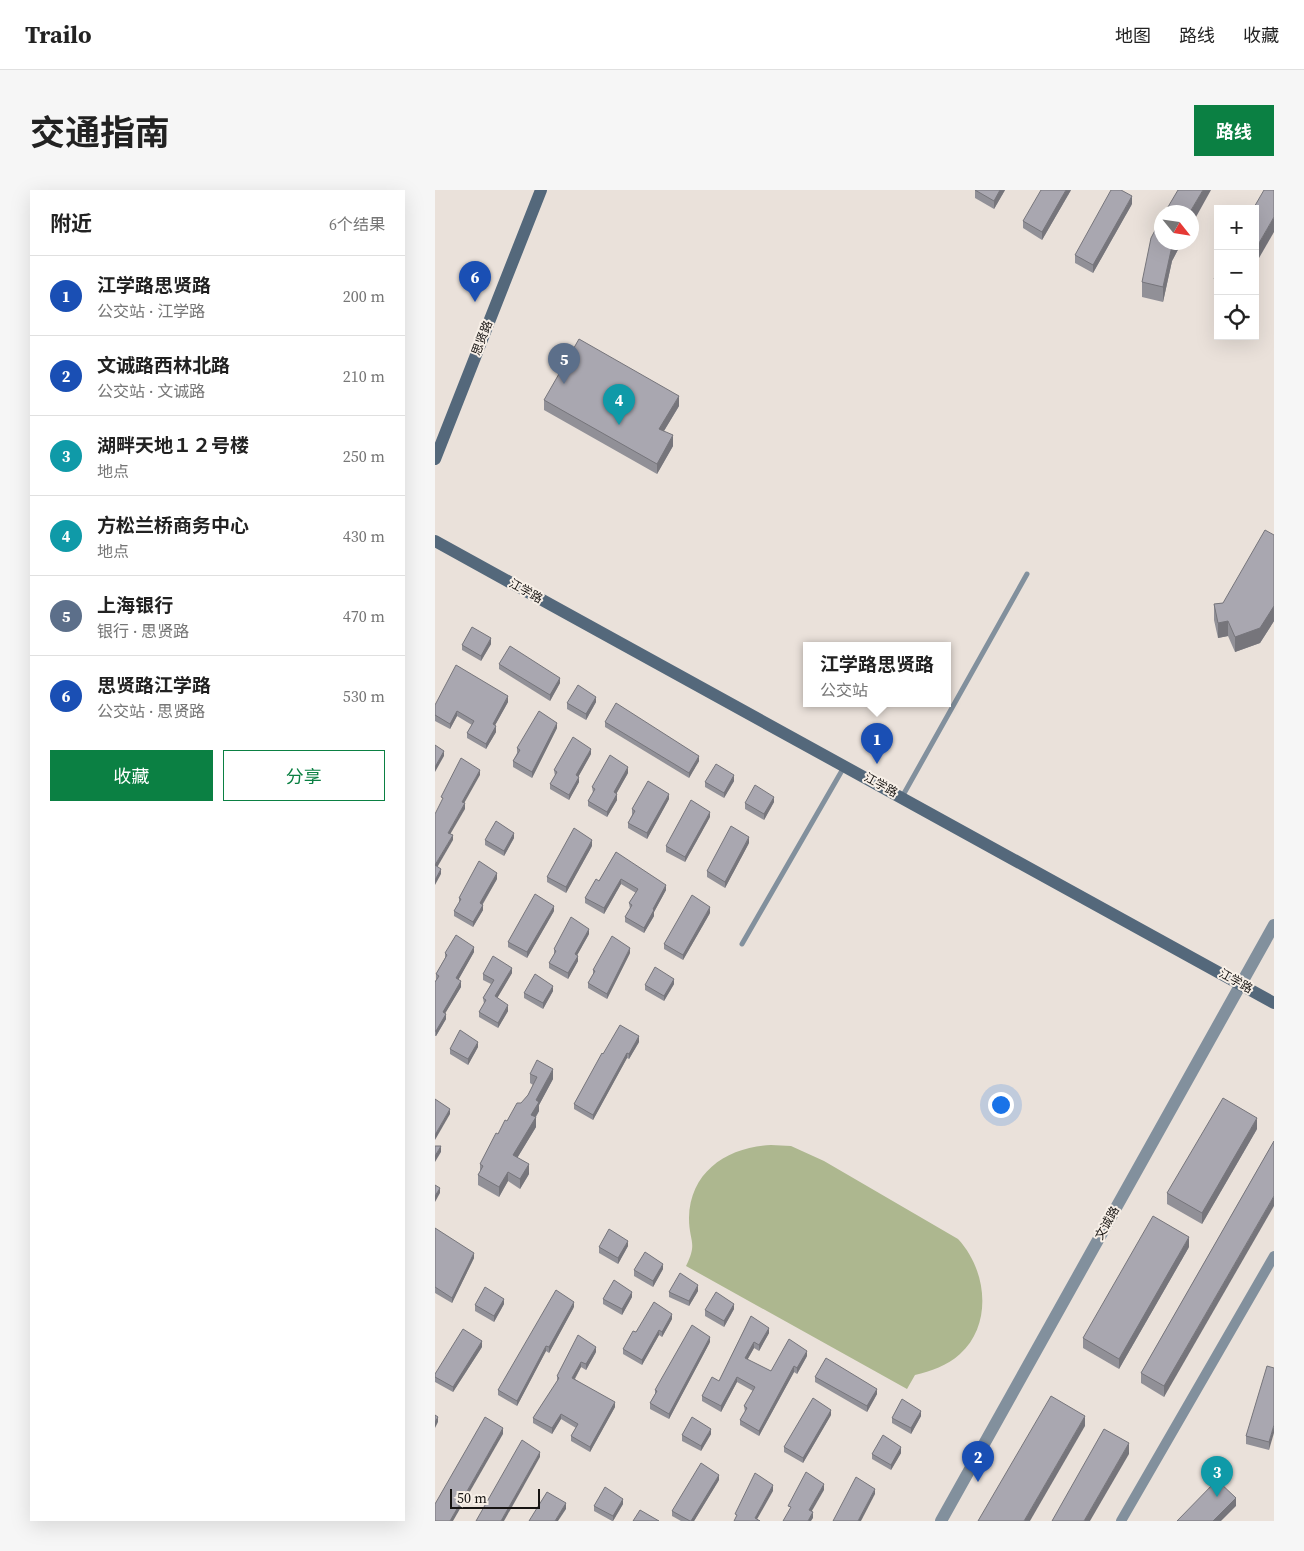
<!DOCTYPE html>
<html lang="zh">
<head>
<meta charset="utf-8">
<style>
  :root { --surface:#fff; --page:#f6f6f6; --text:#222; --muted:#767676; --line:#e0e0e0; --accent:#0b8043 }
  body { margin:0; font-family:"Source Serif 4","Noto Sans SC",serif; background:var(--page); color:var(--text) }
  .controls { position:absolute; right:15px; top:15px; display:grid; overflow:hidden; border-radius:0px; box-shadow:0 5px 20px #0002 }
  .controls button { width:45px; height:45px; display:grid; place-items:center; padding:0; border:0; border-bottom:1px solid var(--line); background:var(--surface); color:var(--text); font:25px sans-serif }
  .compass { position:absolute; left:719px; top:15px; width:45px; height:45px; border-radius:50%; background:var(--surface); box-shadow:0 5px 20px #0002; rotate:120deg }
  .scale { position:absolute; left:15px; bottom:12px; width:90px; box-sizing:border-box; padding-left:5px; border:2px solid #171412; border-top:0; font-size:14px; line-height:18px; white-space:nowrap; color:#171412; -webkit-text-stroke:4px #f7efe7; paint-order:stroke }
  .you { position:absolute; left:565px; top:914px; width:18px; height:18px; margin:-12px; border:4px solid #fff; border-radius:50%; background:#1a73e8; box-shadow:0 0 0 8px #1a73e833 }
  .badge { display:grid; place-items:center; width:32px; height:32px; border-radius:50%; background:var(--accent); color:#fff; font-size:16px; font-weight:700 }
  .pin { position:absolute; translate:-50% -41px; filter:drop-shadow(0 1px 2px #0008) }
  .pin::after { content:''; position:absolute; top:26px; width:18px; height:15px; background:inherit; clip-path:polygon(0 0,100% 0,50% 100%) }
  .popup { position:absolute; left:368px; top:452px; width:148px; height:65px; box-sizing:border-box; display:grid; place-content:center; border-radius:0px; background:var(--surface); filter:drop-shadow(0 1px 4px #0005); font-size:16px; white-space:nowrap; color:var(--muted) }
  .popup b { font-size:19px; color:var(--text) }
  .popup::after { content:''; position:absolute; left:50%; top:100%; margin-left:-10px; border:10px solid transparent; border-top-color:var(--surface) }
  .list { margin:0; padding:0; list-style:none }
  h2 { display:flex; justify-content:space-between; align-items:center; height:65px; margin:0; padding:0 20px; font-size:21px }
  h2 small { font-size:16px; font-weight:400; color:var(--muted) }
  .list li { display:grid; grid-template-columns:32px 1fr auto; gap:15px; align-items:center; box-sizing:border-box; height:80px; padding:0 20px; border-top:1px solid var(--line) }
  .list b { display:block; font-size:19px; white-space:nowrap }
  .list p { margin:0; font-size:16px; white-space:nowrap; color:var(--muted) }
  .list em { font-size:16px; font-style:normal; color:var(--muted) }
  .actions { display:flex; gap:10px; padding:15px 20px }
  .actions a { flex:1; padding:11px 0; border:1px solid var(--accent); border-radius:0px; text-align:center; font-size:18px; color:var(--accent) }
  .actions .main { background:var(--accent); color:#fff }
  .icon { flex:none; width:28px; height:28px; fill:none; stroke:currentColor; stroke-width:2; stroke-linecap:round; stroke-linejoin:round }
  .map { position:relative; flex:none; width:839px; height:1331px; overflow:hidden; border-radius:0px }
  header { display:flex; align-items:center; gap:30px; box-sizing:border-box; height:70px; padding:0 25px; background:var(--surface); border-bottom:1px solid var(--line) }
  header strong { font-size:24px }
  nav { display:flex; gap:28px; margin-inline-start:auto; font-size:18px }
  .intro { display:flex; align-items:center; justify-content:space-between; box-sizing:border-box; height:120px; padding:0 30px }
  h1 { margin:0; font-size:35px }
  .button { padding:12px 22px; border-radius:0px; background:var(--accent); color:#fff; font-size:18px; font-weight:700 }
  main { display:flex; gap:30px; padding:0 30px }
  aside { flex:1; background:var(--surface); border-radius:0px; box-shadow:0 5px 20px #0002 }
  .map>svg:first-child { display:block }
  .green { fill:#adb78f }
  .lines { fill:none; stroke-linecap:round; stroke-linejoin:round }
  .service { stroke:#82909d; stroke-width:5 }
  .minor { stroke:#82909d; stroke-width:10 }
  .tertiary { stroke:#82909d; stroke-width:12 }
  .secondary { stroke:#54687b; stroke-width:12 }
  .wall { fill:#919097 }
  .shaded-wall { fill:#76757b }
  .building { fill:#a9a7b0; stroke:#76757b }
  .labels { text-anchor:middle; stroke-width:4; stroke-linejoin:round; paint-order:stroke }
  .street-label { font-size:12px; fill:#171412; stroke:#f7efe7 }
</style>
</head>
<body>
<header>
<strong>Trailo</strong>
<nav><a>地图</a><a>路线</a><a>收藏</a></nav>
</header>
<div class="intro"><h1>交通指南</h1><a class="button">路线</a></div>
<main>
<aside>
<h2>附近<small>6个结果</small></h2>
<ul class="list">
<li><span class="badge" style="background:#1a4fb4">1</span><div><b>江学路思贤路</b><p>公交站 · 江学路</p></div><em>200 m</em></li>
<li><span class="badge" style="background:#1a4fb4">2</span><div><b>文诚路西林北路</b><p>公交站 · 文诚路</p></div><em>210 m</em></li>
<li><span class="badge" style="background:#0f9aa8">3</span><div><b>湖畔天地１２号楼</b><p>地点</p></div><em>250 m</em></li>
<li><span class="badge" style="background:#0f9aa8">4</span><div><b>方松兰桥商务中心</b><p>地点</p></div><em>430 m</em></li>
<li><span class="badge" style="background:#5c6f8a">5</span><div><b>上海银行</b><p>银行 · 思贤路</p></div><em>470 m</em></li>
<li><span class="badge" style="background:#1a4fb4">6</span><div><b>思贤路江学路</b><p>公交站 · 思贤路</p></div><em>530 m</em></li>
</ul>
<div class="actions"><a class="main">收藏</a><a>分享</a></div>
</aside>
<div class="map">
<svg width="839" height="1331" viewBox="0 0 839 1331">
  <rect width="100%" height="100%" fill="#eae1da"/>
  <path class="green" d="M336,955L356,956L389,971L523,1049C552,1080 558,1134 525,1164C512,1176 496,1181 480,1185L472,1199L251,1076C263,1052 254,1052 254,1028C255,981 293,957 336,955Z"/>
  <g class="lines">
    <g class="service">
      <polyline points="467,607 592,384"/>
      <polyline points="307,754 409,577"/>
    </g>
    <polyline class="minor" points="686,1331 839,1066"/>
    <polyline class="tertiary" points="506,1331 839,735"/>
    <g class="secondary">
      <polyline points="0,269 106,0"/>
      <polyline points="0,351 839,813"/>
    </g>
  </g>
  <g class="wall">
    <polygon points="540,0 570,0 559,19 540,8"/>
    <polygon points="636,0 607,50 588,38 588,31"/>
    <polygon points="697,14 658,83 640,73 640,65"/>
    <polygon points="726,52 747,52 737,71 728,112 707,107 707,92"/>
    <polygon points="783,82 783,107 779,105 779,89"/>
    <polygon points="109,210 244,216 229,241 238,256 222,284 109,220"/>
    <polygon points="839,345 839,431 825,453 800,462 793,446 783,448 779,430 779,414 788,413"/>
    <polygon points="56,454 46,471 27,460 27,455"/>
    <polygon points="64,474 125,493 115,511 64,479"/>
    <polygon points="73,512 60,535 61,542 51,559 32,548 32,543 37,535 22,526 15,539 0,531 0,515"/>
    <polygon points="161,512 151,530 132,519 132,513"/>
    <polygon points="170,532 264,571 254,588 170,537"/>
    <polygon points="122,538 97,588 78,577 78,571 82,563 82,558"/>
    <polygon points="156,564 143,587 144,592 134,610 115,599 115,594 120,586 119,580"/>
    <polygon points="193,583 181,604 182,610 172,627 153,616 153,611 158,603 157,597"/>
    <polygon points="299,591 289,608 270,597 270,592"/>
    <polygon points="234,609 212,649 193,638 193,633 197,625 197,619"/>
    <polygon points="339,612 329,630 310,619 310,613"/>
    <polygon points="275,627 250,672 231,662 231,656"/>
    <polygon points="79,648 69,666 50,655 50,650"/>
    <polygon points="314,653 290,698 272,687 272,681"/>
    <polygon points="157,656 131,703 112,692 112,687"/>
    <polygon points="181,662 231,700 219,722 219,726 209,743 190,732 190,727 195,719 194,713 201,703 186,694 169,724 150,713 150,708 164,691"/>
    <polygon points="62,689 48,714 48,720 38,737 19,726 19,721 24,713 24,708"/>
    <polygon points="119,721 92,768 73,757 73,752"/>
    <polygon points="275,723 248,770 229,759 229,754"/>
    <polygon points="154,744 142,765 143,771 133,789 114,778 114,773 119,765 119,759"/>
    <polygon points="39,762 23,790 26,797 10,823 11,829 1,846 0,846 0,792 1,790 1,784 10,768 10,763"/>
    <polygon points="195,763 172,809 153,798 153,793 158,785 158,780"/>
    <polygon points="77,783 62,808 73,821 63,838 44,827 44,822 49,814 48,808 56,794 48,790 48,784"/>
    <polygon points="239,794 229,811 210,800 210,795"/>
    <polygon points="118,801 108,819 89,808 89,803"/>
    <polygon points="204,852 194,869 192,868 158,930 139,919 139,914 168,864"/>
    <polygon points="43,857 33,875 15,864 15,859"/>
    <polygon points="95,884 118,889 104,915 104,921 101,927 101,937 82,968 94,984 85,999 73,991 64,1007 43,995 43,985 45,982 45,974 63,944 93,905 98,895 95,893"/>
    <polygon points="822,939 767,1034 732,1014 732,1003"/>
    <polygon points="839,951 729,1207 706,1193 706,1183"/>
    <polygon points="0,1038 39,1068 17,1113 0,1103"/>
    <polygon points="193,1056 183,1074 164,1063 164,1057"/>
    <polygon points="754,1057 684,1179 648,1158 648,1148"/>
    <polygon points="228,1079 218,1097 199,1086 199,1080"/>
    <polygon points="263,1101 254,1116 234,1107 234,1102"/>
    <polygon points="197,1107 187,1125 168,1114 168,1109"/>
    <polygon points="69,1114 59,1132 40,1121 40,1115"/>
    <polygon points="139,1117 114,1163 111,1161 82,1216 63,1205 63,1200"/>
    <polygon points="299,1119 289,1137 270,1126 270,1120"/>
    <polygon points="316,1126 334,1143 324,1161 319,1158 312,1170 336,1181 372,1166 362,1184 359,1182 324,1246 305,1235 305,1230 310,1222 309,1216 318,1201 302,1192 286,1222 267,1211 267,1206 284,1191"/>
    <polygon points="237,1129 227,1147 224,1145 207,1175 188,1164 188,1159 201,1142"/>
    <polygon points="275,1152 234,1229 215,1219 215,1213 220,1204 220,1200"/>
    <polygon points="47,1157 18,1202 0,1192 0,1184"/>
    <polygon points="161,1162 151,1180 146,1177 140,1189 180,1217 155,1262 136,1251 136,1246 141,1238 126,1229 117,1244 98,1233 98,1228 122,1192 122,1186"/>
    <polygon points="839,1178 834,1260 811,1254 811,1246"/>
    <polygon points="380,1187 442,1204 432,1222 380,1192"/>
    <polygon points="396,1225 368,1273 349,1262 349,1257"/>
    <polygon points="486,1226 476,1244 457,1233 457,1228"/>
    <polygon points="276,1244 266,1261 247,1251 247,1245"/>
    <polygon points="466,1263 456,1280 437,1269 437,1264"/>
    <polygon points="284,1290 259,1331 246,1331 237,1326 237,1321"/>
    <polygon points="188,1314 178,1331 177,1331 159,1321 159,1316"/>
  </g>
  <g class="shaded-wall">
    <polygon points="565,0 570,0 559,19 559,11"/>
    <polygon points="631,0 636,0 607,50 607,42"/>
    <polygon points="768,0 776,0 756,36 756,22 755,22"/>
    <polygon points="697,6 697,14 658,83 658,75"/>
    <polygon points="839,27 839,42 820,75 820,60"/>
    <polygon points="739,52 747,52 737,71 728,112 728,97 737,56"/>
    <polygon points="244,206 244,216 224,249 224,239"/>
    <polygon points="238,245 238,256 222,284 222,274"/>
    <polygon points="839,416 839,431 825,453 800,462 800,447"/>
    <polygon points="793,431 793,446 783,448 783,433"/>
    <polygon points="56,448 56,454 46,471 46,466"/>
    <polygon points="125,488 125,493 115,511 115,505"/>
    <polygon points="73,506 73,512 58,539 58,534"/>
    <polygon points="161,507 161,512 151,530 151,524"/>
    <polygon points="22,521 22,526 15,539 15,534"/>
    <polygon points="122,533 122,538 97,588 97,582"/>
    <polygon points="61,536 61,542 51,559 51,554"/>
    <polygon points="156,559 156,564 141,591 141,585"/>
    <polygon points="9,561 9,566 0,582 0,577"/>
    <polygon points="264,566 264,571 254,588 254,583"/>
    <polygon points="193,577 193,583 179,608 179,602"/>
    <polygon points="45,580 45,585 27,617 27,612"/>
    <polygon points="299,585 299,591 289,608 289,603"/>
    <polygon points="144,587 144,592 134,610 134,605"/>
    <polygon points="182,604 182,610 172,627 172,622"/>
    <polygon points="234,604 234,609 212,649 212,643"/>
    <polygon points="339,607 339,612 329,630 329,624"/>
    <polygon points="30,613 30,619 13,648 13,643"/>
    <polygon points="275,622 275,627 250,672 250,667"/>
    <polygon points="79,643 79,648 69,666 69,661"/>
    <polygon points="18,645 18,650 0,681 0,675"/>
    <polygon points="314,647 314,653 290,698 290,692"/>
    <polygon points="157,650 157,656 131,703 131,697"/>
    <polygon points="6,679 6,684 0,695 0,690"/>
    <polygon points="62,683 62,689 45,718 45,713"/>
    <polygon points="186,689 186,694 169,724 169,718"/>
    <polygon points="231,695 231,700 219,722 219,726 209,743 209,738 218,719"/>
    <polygon points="48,715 48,720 38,737 38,732"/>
    <polygon points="119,716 119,721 92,768 92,762"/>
    <polygon points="275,717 275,723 248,770 248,765"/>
    <polygon points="154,739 154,744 140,769 140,764"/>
    <polygon points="39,757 39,762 21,794 21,788"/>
    <polygon points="195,758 195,763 172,809 172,804"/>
    <polygon points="143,766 143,771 133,789 133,783"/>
    <polygon points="77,778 77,783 60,812 60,806"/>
    <polygon points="239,789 239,794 229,811 229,806"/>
    <polygon points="26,791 26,797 8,827 8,822"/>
    <polygon points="118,796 118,801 108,819 108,813"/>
    <polygon points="73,815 73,821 63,838 63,833"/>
    <polygon points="11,824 11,829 1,846 1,841"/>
    <polygon points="204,846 204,852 194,869 194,864"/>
    <polygon points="43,852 43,857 33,875 33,869"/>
    <polygon points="192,863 192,868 158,930 158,925"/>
    <polygon points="118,879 118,889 104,915 104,921 96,934 96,925 101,910"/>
    <polygon points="15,919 15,924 0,950 0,945"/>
    <polygon points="101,927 101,937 78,975 78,965"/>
    <polygon points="822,928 822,939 767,1034 767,1023"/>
    <polygon points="6,956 6,962 0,972 0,966"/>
    <polygon points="94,974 94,984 85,999 85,989"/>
    <polygon points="73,982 73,991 64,1007 64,997"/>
    <polygon points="5,998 5,1003 0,1012 0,1006"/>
    <polygon points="839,1006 839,1016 729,1207 729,1196"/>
    <polygon points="754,1047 754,1057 684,1179 684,1169"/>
    <polygon points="193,1051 193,1056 183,1074 183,1068"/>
    <polygon points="39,1063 39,1068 17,1113 17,1108"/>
    <polygon points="228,1074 228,1079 218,1097 218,1091"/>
    <polygon points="263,1095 263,1101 254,1116 254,1111"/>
    <polygon points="197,1102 197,1107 187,1125 187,1119"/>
    <polygon points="69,1109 69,1114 59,1132 59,1126"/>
    <polygon points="139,1112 139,1117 114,1163 114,1157"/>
    <polygon points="299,1114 299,1119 289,1137 289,1131"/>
    <polygon points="237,1124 237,1129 227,1147 227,1142"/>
    <polygon points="334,1138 334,1143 324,1161 324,1155"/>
    <polygon points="224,1140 224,1145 207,1175 207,1170"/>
    <polygon points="275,1147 275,1152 234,1229 234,1224"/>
    <polygon points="47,1151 47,1157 18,1202 18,1197"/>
    <polygon points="319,1152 319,1158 310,1174 310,1168"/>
    <polygon points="111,1156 111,1161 82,1216 82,1211"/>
    <polygon points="161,1157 161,1162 151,1180 151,1174"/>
    <polygon points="372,1161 372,1166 362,1184 362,1178"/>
    <polygon points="146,1172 146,1177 137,1193 137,1188"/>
    <polygon points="359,1176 359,1182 324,1246 324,1241"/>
    <polygon points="302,1187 302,1192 286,1222 286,1216"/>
    <polygon points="442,1199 442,1204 432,1222 432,1216"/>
    <polygon points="180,1212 180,1217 155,1262 155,1257"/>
    <polygon points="396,1220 396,1225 368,1273 368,1268"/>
    <polygon points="486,1221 486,1226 476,1244 476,1238"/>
    <polygon points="126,1224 126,1229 117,1244 117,1238"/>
    <polygon points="650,1226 650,1236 595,1331 589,1331"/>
    <polygon points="3,1227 3,1232 0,1238 0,1232"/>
    <polygon points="839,1235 839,1243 834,1260 834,1252"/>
    <polygon points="68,1238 68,1244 18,1331 15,1331"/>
    <polygon points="276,1239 276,1244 266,1261 266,1256"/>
    <polygon points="694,1253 694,1264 655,1331 649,1331"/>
    <polygon points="466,1257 466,1263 456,1280 456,1275"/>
    <polygon points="105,1262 105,1267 69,1331 66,1331"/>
    <polygon points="284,1285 284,1290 259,1331 256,1331"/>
    <polygon points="389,1294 389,1300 374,1326 374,1320"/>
    <polygon points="338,1295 338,1301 321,1331 320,1328"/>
    <polygon points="440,1299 440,1304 426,1331 423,1331"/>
    <polygon points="801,1308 801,1316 786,1331 778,1331"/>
    <polygon points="188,1309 188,1314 178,1331 178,1326"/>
    <polygon points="131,1313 131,1319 123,1331 120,1331"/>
    <polygon points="378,1322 378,1328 376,1331 373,1331"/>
  </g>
  <g class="building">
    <polygon points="540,0 565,0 559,11"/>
    <polygon points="606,0 631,0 607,42 588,31"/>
    <polygon points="676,0 686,0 697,6 658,75 640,65"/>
    <polygon points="743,0 768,0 755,22 730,22"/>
    <polygon points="829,0 839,0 839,27 820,60 820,19 818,19"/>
    <polygon points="726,29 726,52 739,52 737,56 728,97 707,92 716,48"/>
    <polygon points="783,82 783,92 779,89"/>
    <polygon points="144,149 244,206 224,239 238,245 222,274 109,210"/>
    <polygon points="830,340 839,345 839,416 825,438 800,447 793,431 783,433 779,414 788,413"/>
    <polygon points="37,437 56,448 46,466 27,455"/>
    <polygon points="75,456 125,488 115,505 64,474"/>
    <polygon points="21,475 73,506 58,534 61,536 51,554 32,543 39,531 22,521 15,534 0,525 0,515"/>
    <polygon points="143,495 161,507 151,524 132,513"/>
    <polygon points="181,513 264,566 254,583 170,532"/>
    <polygon points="104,521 122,533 97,582 78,571 85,560 82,558"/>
    <polygon points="138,547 156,559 141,585 144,587 134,605 115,594 122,582 119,580"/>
    <polygon points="0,555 9,561 0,577"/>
    <polygon points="175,565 193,577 179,602 182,604 172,622 153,611 160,599 157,597"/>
    <polygon points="26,568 45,580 27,612 30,613 13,643 18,645 0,675 6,679 0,690 0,624 8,608 6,607"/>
    <polygon points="281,574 299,585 289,603 270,592"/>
    <polygon points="213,591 234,604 212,643 193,633 200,621 197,619"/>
    <polygon points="320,595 339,607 329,624 310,613"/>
    <polygon points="256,610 275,622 250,667 231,656"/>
    <polygon points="61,631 79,643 69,661 50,650"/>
    <polygon points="296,636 314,647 290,692 272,681"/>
    <polygon points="139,638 157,650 131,697 112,687"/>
    <polygon points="181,662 231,695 218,719 219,720 209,738 190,727 197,715 194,713 203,699 186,689 169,718 150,708 161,689 164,691"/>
    <polygon points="44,671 62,683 45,713 48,715 38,732 19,721 26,709 24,708"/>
    <polygon points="100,704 119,716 92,762 73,752"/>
    <polygon points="257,705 275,717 248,765 229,754"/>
    <polygon points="136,727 154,739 140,764 143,766 133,783 114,773 121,761 119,759"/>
    <polygon points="21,745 39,757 21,788 26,791 8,822 11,824 1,841 0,841 0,792 4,786 1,784 12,765 10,763"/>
    <polygon points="177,746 195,758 172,804 153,793 160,781 158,780"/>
    <polygon points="58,766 77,778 60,806 73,815 63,833 44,822 51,810 48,808 59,790 48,784"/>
    <polygon points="220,777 239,789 229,806 210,795"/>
    <polygon points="100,784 118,796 108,813 89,803"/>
    <polygon points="185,835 204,846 194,864 192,863 158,925 139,914 167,863 168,864"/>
    <polygon points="25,840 43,852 33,869 15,859"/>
    <polygon points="102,870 118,879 101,910 104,912 96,925 101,927 78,965 94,974 85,989 73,982 64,997 43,985 48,976 45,974 61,943 63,944 70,930 72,931 82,913 86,913 93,905 102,887 95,884"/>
    <polygon points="788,908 822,928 767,1023 732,1003"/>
    <polygon points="0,909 15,919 0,945"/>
    <polygon points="839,951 839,1006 729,1196 706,1183"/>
    <polygon points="0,956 6,956 0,966"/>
    <polygon points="0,995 5,998 0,1006"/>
    <polygon points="718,1026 754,1047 684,1169 648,1148"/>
    <polygon points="0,1038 39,1063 17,1108 0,1097"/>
    <polygon points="174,1039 193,1051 183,1068 164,1057"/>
    <polygon points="210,1062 228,1074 218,1091 199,1080"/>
    <polygon points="245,1083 263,1095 254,1111 234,1102"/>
    <polygon points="179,1090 197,1102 187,1119 168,1109"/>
    <polygon points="50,1097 69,1109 59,1126 40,1115"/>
    <polygon points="121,1100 139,1112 114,1157 111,1156 82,1211 63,1200"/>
    <polygon points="281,1102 299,1114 289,1131 270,1120"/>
    <polygon points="219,1112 237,1124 227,1142 224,1140 207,1170 188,1159 198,1141 201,1142"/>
    <polygon points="316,1126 334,1138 324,1155 319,1152 310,1168 336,1181 354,1149 372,1161 362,1178 359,1176 324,1241 305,1230 312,1218 309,1216 320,1197 302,1187 286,1216 267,1206 277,1187 284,1191"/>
    <polygon points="257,1135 275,1147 234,1224 215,1213 222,1201 220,1200"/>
    <polygon points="28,1139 47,1151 18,1197 0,1187 0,1184"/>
    <polygon points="143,1145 161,1157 151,1174 146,1172 137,1188 180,1212 155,1257 136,1246 143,1234 126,1224 117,1238 98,1228 124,1188 122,1186"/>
    <polygon points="391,1168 442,1199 432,1216 380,1187"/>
    <polygon points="832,1176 839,1178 839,1235 834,1252 811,1246"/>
    <polygon points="616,1206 650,1226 589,1331 543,1331"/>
    <polygon points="378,1208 396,1220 368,1268 349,1257"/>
    <polygon points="467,1209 486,1221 476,1238 457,1228"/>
    <polygon points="0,1225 3,1227 0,1232"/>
    <polygon points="50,1227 68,1238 15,1331 0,1331 0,1314"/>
    <polygon points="257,1227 276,1239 266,1256 247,1245"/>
    <polygon points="669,1239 694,1253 649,1331 617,1331"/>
    <polygon points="448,1245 466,1257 456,1275 437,1264"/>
    <polygon points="87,1250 105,1262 66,1331 41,1331"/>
    <polygon points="266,1273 284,1285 256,1331 255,1331 237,1321"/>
    <polygon points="371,1282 389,1294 374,1320 378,1322 373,1331 348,1331 356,1317 353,1316"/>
    <polygon points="320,1283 338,1295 320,1328 325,1331 299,1331 302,1325 300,1324"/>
    <polygon points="421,1287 440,1299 423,1331 398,1331"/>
    <polygon points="782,1290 801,1308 778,1331 742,1331"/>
    <polygon points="170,1297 188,1309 178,1326 159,1316"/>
    <polygon points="112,1302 131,1313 120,1331 94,1331"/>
    <polygon points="205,1320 224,1331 198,1331"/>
  </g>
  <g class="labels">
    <g class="street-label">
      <text transform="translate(47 148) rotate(-69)" y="4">思贤路</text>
      <text transform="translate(91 401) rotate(29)" y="4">江学路</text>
      <text transform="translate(446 595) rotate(29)" y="4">江学路</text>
      <text transform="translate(801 791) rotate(29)" y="4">江学路</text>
      <text transform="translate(672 1033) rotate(-61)" y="4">文诚路</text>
    </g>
  </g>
</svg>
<div class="controls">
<button>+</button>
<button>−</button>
<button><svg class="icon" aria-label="locate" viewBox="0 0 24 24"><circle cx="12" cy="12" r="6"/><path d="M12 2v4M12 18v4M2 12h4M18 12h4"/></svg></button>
</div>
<svg class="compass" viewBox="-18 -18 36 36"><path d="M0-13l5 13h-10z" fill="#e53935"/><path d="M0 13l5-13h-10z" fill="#767676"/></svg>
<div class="scale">50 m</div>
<div class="you"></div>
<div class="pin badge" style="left:442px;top:574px;background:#1a4fb4">1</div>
<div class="popup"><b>江学路思贤路</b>公交站</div>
<div class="pin badge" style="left:543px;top:1292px;background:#1a4fb4">2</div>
<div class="pin badge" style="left:782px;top:1307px;background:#0f9aa8">3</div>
<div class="pin badge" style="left:184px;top:235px;background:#0f9aa8">4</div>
<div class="pin badge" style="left:129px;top:194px;background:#5c6f8a">5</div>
<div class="pin badge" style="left:40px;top:112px;background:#1a4fb4">6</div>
</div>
</main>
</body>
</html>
